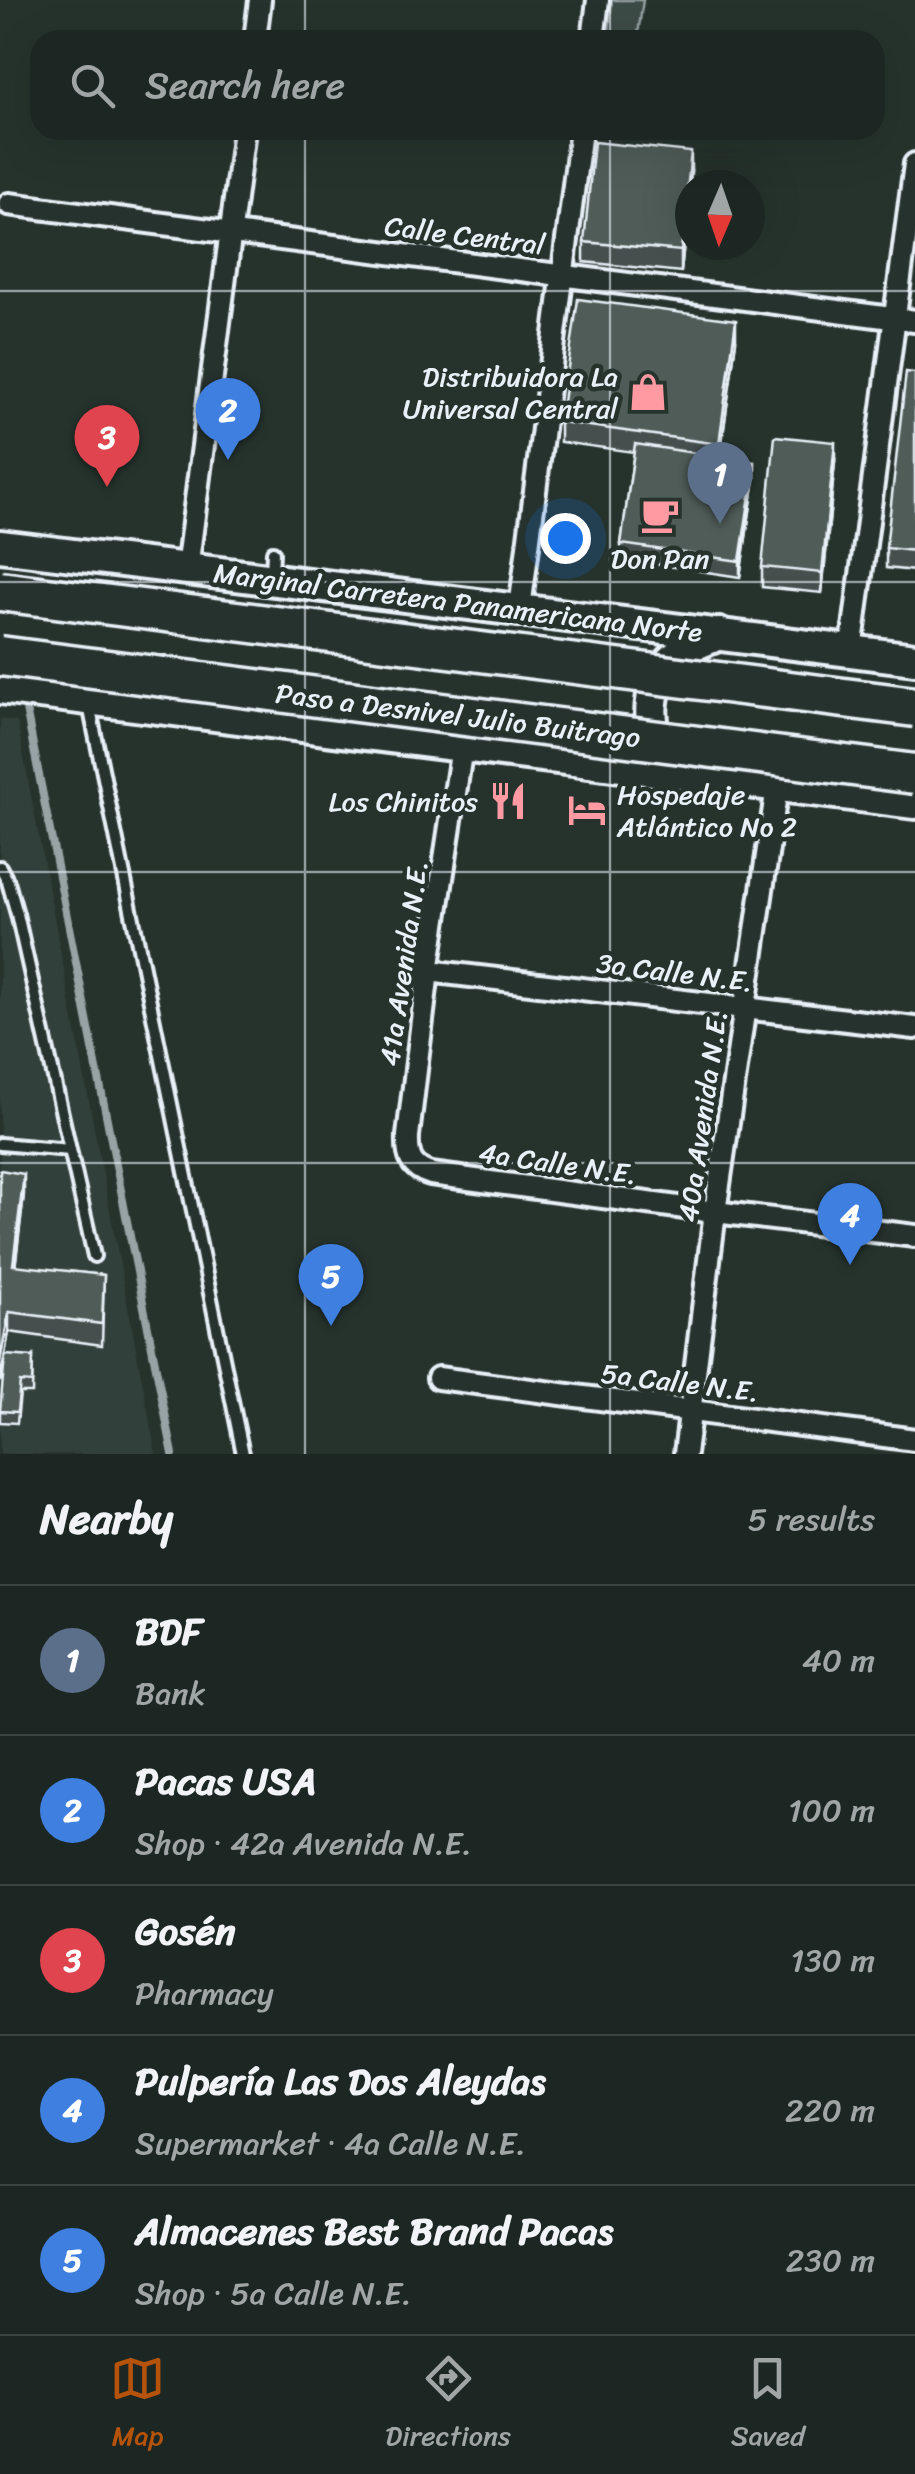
<!DOCTYPE html>
<html lang="en">
<head>
<meta charset="utf-8">
<style>
  :root { --surface:#1c2622; --page:#252e2a; --text:#f1f3f6; --muted:#a0a5a5; --line:#3a4340; --accent:#b45309 }
  body { margin:0; font-family:Sriracha,sans-serif; background:var(--page); color:var(--text) }
  .compass { position:absolute; left:675px; top:170px; width:90px; height:90px; border-radius:50%; background:var(--surface); box-shadow:0 10px 40px #0002; rotate:182deg }
  .you { position:absolute; left:565px; top:538px; width:35px; height:35px; margin:-25px; border:8px solid #fff; border-radius:50%; background:#1a73e8; box-shadow:0 0 0 15px #1a73e833 }
  .badge { display:grid; place-items:center; width:65px; height:65px; border-radius:50%; background:var(--accent); color:#fff; font-size:32px; font-weight:700 }
  .pin { position:absolute; translate:-50% -82px; filter:drop-shadow(0 2px 5px #0008) }
  .pin::after { content:''; position:absolute; top:52px; width:35px; height:30px; background:inherit; clip-path:polygon(0 0,100% 0,50% 100%) }
  .list { margin:0; padding:0; list-style:none }
  h2 { display:flex; justify-content:space-between; align-items:center; height:130px; margin:0; padding:0 40px; font-size:42px }
  h2 small { font-size:32px; font-weight:400; color:var(--muted) }
  .list li { display:grid; grid-template-columns:65px 1fr auto; gap:30px; align-items:center; box-sizing:border-box; height:150px; padding:0 40px; border-top:2px solid var(--line) }
  .list b { display:block; font-size:38px; white-space:nowrap }
  .list p { margin:0; font-size:32px; white-space:nowrap; color:var(--muted) }
  .list em { font-size:32px; font-style:normal; color:var(--muted) }
  .icon { flex:none; width:55px; height:55px; fill:none; stroke:currentColor; stroke-width:2; stroke-linecap:round; stroke-linejoin:round }
  .map { position:relative; flex:none; width:915px; height:1454px; overflow:hidden }
  .search { position:absolute; background:var(--surface); box-shadow:0 10px 40px #0002; left:30px; right:30px; top:30px; height:110px; display:flex; align-items:center; gap:25px; box-sizing:border-box; padding:0 35px; border-radius:30px; color:var(--muted); font-size:38px }
  .sheet { height:880px; background:var(--surface) }
  nav { display:flex; justify-content:space-around; align-items:center; box-sizing:border-box; height:140px; border-top:2px solid var(--line); background:var(--surface); font-size:28px; color:var(--muted) }
  nav a { display:grid; justify-items:center; gap:5px }
  nav .on { color:var(--accent) }
  .map>svg:first-child { display:block }
  .built { fill:#333f3a }
  .green { fill:#3e4b47; stroke:#939ea0; stroke-width:2.5 }
  .lines { fill:none; stroke-linecap:round; stroke-linejoin:round }
  .stream { stroke:#98a3a5; stroke-width:8 }
  .lane-casing { stroke:#e8f1f8; stroke-width:18 }
  .street-casing { stroke:#e8f1f8; stroke-width:28 }
  .secondary-casing { stroke:#e8f1f8; stroke-width:38 }
  .lane { stroke:#26332d; stroke-width:10 }
  .street { stroke:#26332d; stroke-width:20 }
  .secondary { stroke:#26332d; stroke-width:30 }
  .highway-bridge-casing { stroke:#e8f1f8; stroke-width:45; stroke-linecap:butt }
  .highway-bridge { stroke:#26332d; stroke-width:38 }
  .wall { fill:#454f4d; stroke:#e8f1f8; stroke-width:2.5 }
  .shaded-wall { fill:#38403e; stroke:#e8f1f8; stroke-width:2.5 }
  .building { fill:#505c59; stroke:#e8f1f8; stroke-width:2.5 }
  .grid { fill:none; stroke:#e8f1f8; stroke-width:2.5; stroke-opacity:0.55 }
  .labels { text-anchor:middle; stroke-width:9; stroke-linejoin:round; paint-order:stroke }
  .street-label { font-size:28px; fill:#e8f1f8; stroke:#26332d }
  .poi-label { font-size:28px; fill:#e8f1f8; stroke:#26332d; text-anchor:end }
</style>
</head>
<body>
<div class="map">
<svg width="915" height="1454" viewBox="0 0 915 1454">
  <rect width="100%" height="100%" fill="#26332d"/>
  <filter id="ink" filterUnits="userSpaceOnUse"><feTurbulence type="fractalNoise" baseFrequency=".01" numOctaves="2"/><feDisplacementMap in="SourceGraphic" scale="20" xChannelSelector="R" yChannelSelector="G"/><feConvolveMatrix kernelMatrix="1 2 1 2 8 2 1 2 1" color-interpolation-filters="sRGB"/></filter>
  <g filter="url(#ink)">
    <polygon class="built" points="0,719 17,722 156,1454 0,1454"/>
    <polygon class="green" points="612,0 643,0 638,34 609,33"/>
    <g class="lines">
      <polyline class="stream" points="24,699 173,1454"/>
      <g class="lane-casing">
        <g id="lane">
          <polyline points="272,574 273,552"/>
          <polyline points="89,705 243,1454"/>
          <polyline points="0,867 8,882 17,914 94,1256"/>
          <polyline points="0,1144 70,1150"/>
        </g>
      </g>
      <g class="street-casing">
        <g id="street">
          <polyline points="255,40 260,0"/>
          <polyline points="593,40 598,0"/>
          <polyline points="9,204 915,321"/>
          <polyline points="187,569 244,130"/>
          <polyline points="520,609 581,130"/>
          <polyline points="851,651 915,164"/>
          <path d="M462,747L428,971L408,1136C407,1157 411,1168 431,1174L715,1212L915,1236"/>
          <polyline points="428,971 915,1028"/>
          <polyline points="438,1378 915,1440"/>
          <polyline points="685,1454 715,1212 777,787"/>
        </g>
      </g>
      <g class="secondary-casing">
        <g id="secondary">
          <polyline points="0,546 915,659"/>
          <polyline points="0,688 915,803"/>
          <path d="M666,758C644,725 646,683 677,656C689,645 705,640 720,634"/>
        </g>
      </g>
      <use href="#lane" class="lane"/>
      <use href="#street" class="street"/>
      <use href="#secondary" class="secondary"/>
      <g class="highway-bridge-casing">
        <g id="highway-bridge">
          <polyline points="0,591 915,707"/>
          <polyline points="0,656 915,774"/>
        </g>
      </g>
      <use href="#highway-bridge" class="highway-bridge"/>
    </g>
    <g class="wall">
      <polygon points="691,172 681,272 584,262 584,242"/>
      <polygon points="736,341 720,457 755,478 740,577 621,559 621,544 634,452 560,442 560,422"/>
      <polygon points="915,373 915,571 886,568 886,548"/>
      <polygon points="835,462 822,593 762,587 762,567"/>
      <polygon points="24,1194 15,1266 104,1275 102,1345 9,1332 0,1382"/>
      <polygon points="33,1357 32,1393 20,1393 17,1423 0,1422 0,1406"/>
    </g>
    <g class="shaded-wall">
      <polygon points="691,152 691,172 681,272 681,251"/>
      <polygon points="736,320 736,341 719,464 719,444"/>
      <polygon points="835,442 835,462 822,593 822,573"/>
      <polygon points="755,462 755,478 740,577 740,561"/>
      <polygon points="24,1174 24,1194 13,1286 13,1265"/>
      <polygon points="9,1312 9,1332 0,1382 0,1361"/>
    </g>
    <g class="building">
      <polygon points="594,142 691,152 681,251 584,242"/>
      <polygon points="578,299 736,320 719,444 560,422"/>
      <polygon points="906,372 915,373 915,551 886,548"/>
      <polygon points="775,436 835,442 822,573 762,567"/>
      <polygon points="635,444 755,462 740,561 621,544"/>
      <polygon points="0,1170 24,1174 13,1265 104,1275 102,1324 9,1312 0,1361"/>
      <polygon points="5,1355 33,1357 32,1383 20,1382 17,1412 0,1411"/>
    </g>
  </g>
  <path class="grid" d="M305,0V40M610,0V40M305,130V1454M610,130V1454M0,291H915M0,582H915M0,872H915M0,1163H915"/>
  <defs>
    <g id="shop-bare" transform="scale(3)"><path d="M-5-2.5h2.3a2.7 3.5 0 0 1 5.4 0H5L5.5 6h-11ZM-1.5-2.5h3a1.5 2.3 0 0 0-3 0Z" fill="#ff9aa2" stroke="#26332d" stroke-width="2.5" paint-order="stroke"/></g>
    <g id="cafe-bare" transform="scale(3)"><path d="M-5.5-4.5H6V0H3Q3 3.5 0 3.5H-2.5Q-5.5 3.5-5.5 0ZM3-3.2v2h1.7v-2ZM-6 4.5H4V6H-6Z" fill="#ff9aa2" stroke="#26332d" stroke-width="2.5" paint-order="stroke"/></g>
    <g id="restaurant-bare" transform="scale(3)"><path d="M-5-6h1v4h1v-4h1v4h1v-4h1v5L-1.5 .5V6h-2V.5L-5-1ZM5-6V6H3V1.5H1.5Q1.5-4 5-6Z" fill="#ff9aa2" stroke="#26332d" stroke-width="2.5" paint-order="stroke"/></g>
    <g id="hotel-bare" transform="scale(3)"><path d="M-6-4.5h1.5V1H6V5H4.5V3h-9V5H-6ZM-4 0a1.8 1.8 0 1 1 3.6 0ZM.5 0V-2.5h3Q6-2.5 6 0Z" fill="#ff9aa2" stroke="#26332d" stroke-width="2.5" paint-order="stroke"/></g>
  </defs>
  <g fill-rule="evenodd">
    <use href="#shop-bare" x="648" y="392"/>
    <use href="#cafe-bare" x="660" y="515"/>
    <use href="#restaurant-bare" x="508" y="801"/>
    <use href="#hotel-bare" x="587" y="810"/>
  </g>
  <g class="labels">
    <g class="street-label">
      <text transform="translate(465 235) rotate(7)" y="10">Calle Central</text>
      <text transform="translate(458 602) rotate(7)" y="10">Marginal Carretera Panamericana Norte</text>
      <text transform="translate(458 715) rotate(7)" y="10">Paso a Desnivel Julio Buitrago</text>
      <text transform="translate(403 963) rotate(-82)" y="10">41a Avenida N.E.</text>
      <text transform="translate(675 972) rotate(7)" y="10">3a Calle N.E.</text>
      <text transform="translate(702 1116) rotate(-82)" y="10">40a Avenida N.E.</text>
      <text transform="translate(558 1163) rotate(8)" y="10">4a Calle N.E.</text>
      <text transform="translate(680 1382) rotate(7)" y="10">5a Calle N.E.</text>
    </g>
    <g class="poi-label">
      <text x="618" y="386">Distribuidora La<tspan x="618" dy="32">Universal Central</tspan></text>
      <text x="660" y="568" text-anchor="middle">Don Pan</text>
      <text x="617" y="804" text-anchor="start">Hospedaje<tspan x="617" dy="32">Atlántico No 2</tspan></text>
      <text x="478" y="811">Los Chinitos</text>
    </g>
  </g>
</svg>
<svg class="compass" viewBox="-18 -18 36 36"><path d="M0-13l5 13h-10z" fill="#e53935"/><path d="M0 13l5-13h-10z" fill="#a0a5a5"/></svg>
<div class="you"></div>
<div class="pin badge" style="left:720px;top:524px;background:#5c6f8a">1</div>
<div class="pin badge" style="left:228px;top:460px;background:#3f7fe0">2</div>
<div class="pin badge" style="left:107px;top:487px;background:#e0444e">3</div>
<div class="pin badge" style="left:850px;top:1265px;background:#3f7fe0">4</div>
<div class="pin badge" style="left:331px;top:1326px;background:#3f7fe0">5</div>
<div class="search"><svg class="icon" aria-label="search" viewBox="0 0 24 24"><circle cx="10" cy="10" r="6"/><path d="M15 15l6 6"/></svg>Search here</div>
</div>
<section class="sheet">
<h2>Nearby<small>5 results</small></h2>
<ul class="list">
<li><span class="badge" style="background:#5c6f8a">1</span><div><b>BDF</b><p>Bank</p></div><em>40 m</em></li>
<li><span class="badge" style="background:#3f7fe0">2</span><div><b>Pacas USA</b><p>Shop · 42a Avenida N.E.</p></div><em>100 m</em></li>
<li><span class="badge" style="background:#e0444e">3</span><div><b>Gosén</b><p>Pharmacy</p></div><em>130 m</em></li>
<li><span class="badge" style="background:#3f7fe0">4</span><div><b>Pulpería Las Dos Aleydas</b><p>Supermarket · 4a Calle N.E.</p></div><em>220 m</em></li>
<li><span class="badge" style="background:#3f7fe0">5</span><div><b>Almacenes Best Brand Pacas</b><p>Shop · 5a Calle N.E.</p></div><em>230 m</em></li>
</ul>
</section>
<nav>
<a class="on"><svg class="icon" aria-label="map" viewBox="0 0 24 24"><path d="M3 6l6-2 6 2 6-2v14l-6 2-6-2-6 2zM9 4v14M15 6v14"/></svg>Map</a>
<a><svg class="icon" aria-label="directions" viewBox="0 0 24 24"><path d="M12 3l9 9-9 9-9-9zM9 14v-3h6M13 9l2 2-2 2"/></svg>Directions</a>
<a><svg class="icon" aria-label="saved" viewBox="0 0 24 24"><path d="M7 4h10v16l-5-4-5 4z"/></svg>Saved</a>
</nav>
</body>
</html>
